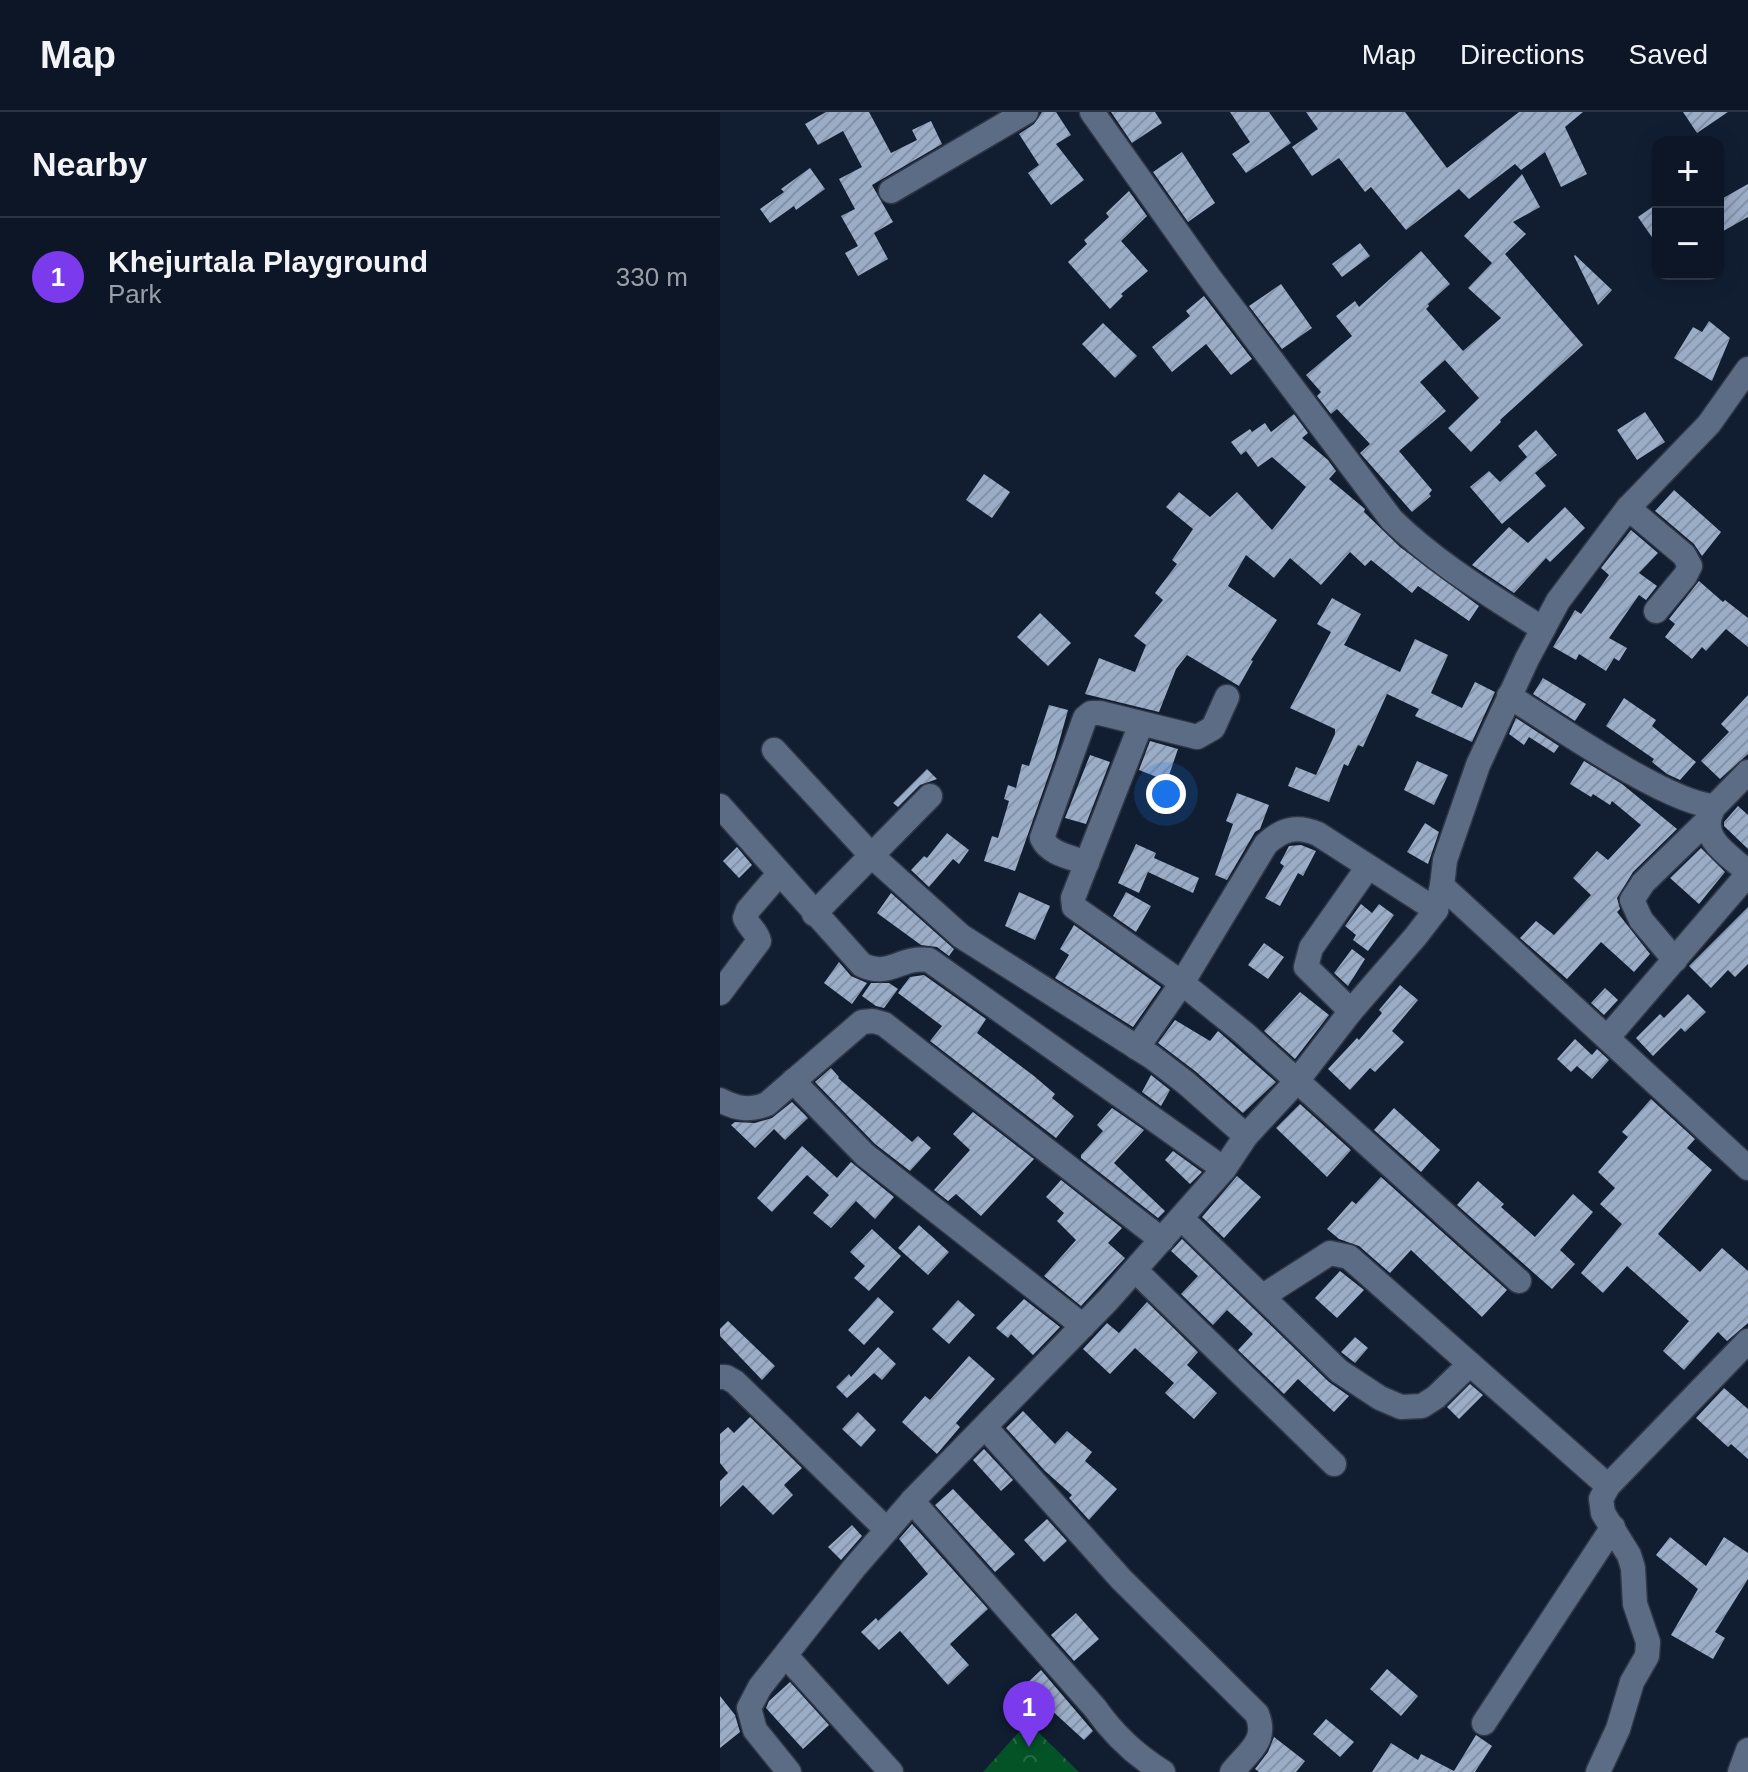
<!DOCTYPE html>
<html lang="en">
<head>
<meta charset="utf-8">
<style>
  :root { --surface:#0d1626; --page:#1b2332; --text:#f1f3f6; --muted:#9a9fa7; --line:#2d3543; --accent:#7c3aed }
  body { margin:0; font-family:Arial,sans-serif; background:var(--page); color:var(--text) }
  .controls { position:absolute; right:24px; top:24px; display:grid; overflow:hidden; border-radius:16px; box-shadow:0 4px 20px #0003 }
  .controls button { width:72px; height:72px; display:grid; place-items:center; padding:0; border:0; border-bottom:2px solid var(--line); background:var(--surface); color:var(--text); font:40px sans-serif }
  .you { position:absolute; left:446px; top:682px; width:28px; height:28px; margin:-20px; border:6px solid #fff; border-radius:50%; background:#1a73e8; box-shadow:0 0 0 12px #1a73e833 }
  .badge { display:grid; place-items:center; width:52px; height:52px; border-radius:50%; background:var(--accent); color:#fff; font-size:26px; font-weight:700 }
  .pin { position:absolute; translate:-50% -66px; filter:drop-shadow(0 2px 4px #0008) }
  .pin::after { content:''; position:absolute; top:42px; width:28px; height:24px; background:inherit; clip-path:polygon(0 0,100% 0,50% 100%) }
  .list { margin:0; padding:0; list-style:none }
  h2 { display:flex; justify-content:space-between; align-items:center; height:104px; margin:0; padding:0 32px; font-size:34px }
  h2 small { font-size:26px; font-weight:400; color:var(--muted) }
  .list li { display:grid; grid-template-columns:52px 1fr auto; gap:24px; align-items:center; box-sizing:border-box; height:120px; padding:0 32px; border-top:2px solid var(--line) }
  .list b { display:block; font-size:30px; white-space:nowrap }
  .list p { margin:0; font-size:26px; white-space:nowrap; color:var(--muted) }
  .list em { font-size:26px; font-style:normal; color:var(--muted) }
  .map { position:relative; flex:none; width:1028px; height:1660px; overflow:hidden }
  header { display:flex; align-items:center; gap:48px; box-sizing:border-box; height:112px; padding:0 40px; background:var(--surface); border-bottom:2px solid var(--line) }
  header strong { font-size:38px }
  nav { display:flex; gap:44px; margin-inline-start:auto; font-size:28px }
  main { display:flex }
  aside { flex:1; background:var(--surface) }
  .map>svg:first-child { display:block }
  .park { fill:url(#park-crowns) }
  .building { fill:url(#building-hatch) }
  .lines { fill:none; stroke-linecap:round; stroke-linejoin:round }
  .minor-casing { stroke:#303748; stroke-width:27 }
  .minor { stroke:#5c6c85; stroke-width:24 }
</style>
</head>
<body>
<header>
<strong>Map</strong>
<nav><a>Map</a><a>Directions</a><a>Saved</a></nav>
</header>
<main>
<aside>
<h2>Nearby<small></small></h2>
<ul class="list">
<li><span class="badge">1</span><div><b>Khejurtala Playground</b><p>Park</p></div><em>330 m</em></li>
</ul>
</aside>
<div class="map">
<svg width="1028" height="1660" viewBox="0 0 1028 1660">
  <defs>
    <pattern id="park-crowns" width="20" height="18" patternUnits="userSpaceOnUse" patternTransform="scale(2)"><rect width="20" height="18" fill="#045327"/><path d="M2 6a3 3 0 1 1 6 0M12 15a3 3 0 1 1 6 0" fill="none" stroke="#286b47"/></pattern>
    <pattern id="building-hatch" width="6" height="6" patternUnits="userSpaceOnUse" patternTransform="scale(2)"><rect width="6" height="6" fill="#9bacc7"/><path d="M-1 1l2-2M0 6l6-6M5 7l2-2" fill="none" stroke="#8492a7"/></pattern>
  </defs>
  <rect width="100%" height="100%" fill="#111e32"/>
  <polygon class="park" points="308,1610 359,1660 263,1660"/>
  <g class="building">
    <polygon points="106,0 149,0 171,41 197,28 192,18 211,9 222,32 152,73 173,110 154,121 168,147 138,164 125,141 138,134 121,104 135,97 119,67 142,55 123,19 98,33 85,12"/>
    <polygon points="322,0 336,0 351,23 336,32 364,68 331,93 308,61 319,53 299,22 314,12"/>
    <polygon points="391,0 435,0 442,11 412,31"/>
    <polygon points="510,0 549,0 571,31 526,61 512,42 530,30"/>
    <polygon points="586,0 685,0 727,56 799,0 863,0 845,15 867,62 841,75 825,40 801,58 795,52 749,87 739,77 686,118 651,75 645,80 619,46 592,64 572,35 598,17"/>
    <polygon points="963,0 1008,0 977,21"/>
    <polygon points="462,40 495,91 468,110 433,60"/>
    <polygon points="90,56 105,77 76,98 74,94 50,111 40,97 64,80 61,77"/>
    <polygon points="802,62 820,95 793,110 806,122 785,142 863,233 780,308 781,310 751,340 728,316 759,286 725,248 700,270 726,299 679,339 712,378 709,382 711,384 692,400 640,341 650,332 617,297 611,302 597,284 601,280 586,263 632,224 616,204 635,189 639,195 701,139 730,172 708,192 709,194 706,197 743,239 781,206 748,176 772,151 744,124"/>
    <polygon points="1028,72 1028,105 998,122 998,89"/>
    <polygon points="409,79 427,104 401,129 428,159 401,182 403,184 390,197 348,150 367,132 364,128 389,105 386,101"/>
    <polygon points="938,91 938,134 918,105"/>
    <polygon points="640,131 650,144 622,165 612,152"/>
    <polygon points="855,143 892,178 878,193 854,144"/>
    <polygon points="561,172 592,216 562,237 529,194"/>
    <polygon points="484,184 532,247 511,263 486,232 452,260 432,235 470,204 466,199"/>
    <polygon points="989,209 1010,226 992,269 954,246 973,215 982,220"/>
    <polygon points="383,211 417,244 395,266 362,232"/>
    <polygon points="925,300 945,330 917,348 897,318"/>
    <polygon points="574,302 588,321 582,326 608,348 616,359 609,367 645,397 644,400 680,435 759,494 749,509 698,474 692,481 651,448 645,454 630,440 601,473 570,446 554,466 526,443 508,474 557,508 531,548 533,549 519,574 467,543 456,557 439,600 365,582 379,546 415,560 426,533 414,524 443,488 435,481 457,452 452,448 473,417 446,395 459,380 490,405 517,380 552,418 586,375 552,345 538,355 526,339 521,343 511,330 530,317 532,320 545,311 551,320"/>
    <polygon points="816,318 837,343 815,361 826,374 782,412 750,375 769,359 780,370 807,345 798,334"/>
    <polygon points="264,362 290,380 272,406 246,388"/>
    <polygon points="954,378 1001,420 982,444 974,432 935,399"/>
    <polygon points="845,395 865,416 830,450 826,446 794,481 752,453 789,415 808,431"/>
    <polygon points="911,418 938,441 919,461 937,474 926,488 919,483 889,526 907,536 899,549 894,546 886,559 859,542 856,548 833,535 855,498 861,502 889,463 881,456"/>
    <polygon points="979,469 1003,490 1005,488 1028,506 1028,535 1006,517 986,539 982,535 972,547 945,525 955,512 949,507"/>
    <polygon points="612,486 641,502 624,533 680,560 695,527 728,543 711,581 742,596 755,570 775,580 752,630 695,604 699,597 667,582 643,635 638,633 628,654 624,652 609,690 568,674 576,655 596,663 615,622 615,617 570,596 611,520 597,512"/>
    <polygon points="320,501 351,531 328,554 297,525"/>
    <polygon points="823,566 866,592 855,609 813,582"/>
    <polygon points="1028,583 1028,642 1000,667 981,649 1009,620 1001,612"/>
    <polygon points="904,586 936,608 932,614 976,650 960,668 947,662 932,650 934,647 886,614"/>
    <polygon points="329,593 348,598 335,645 295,759 264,749 272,724 278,726 289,689 284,687 288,673 296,676 302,652 309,654"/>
    <polygon points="796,606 839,634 834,641 809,625 804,633 789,622"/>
    <polygon points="430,629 458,637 447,669 419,658"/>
    <polygon points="370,643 390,650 366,712 345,706"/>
    <polygon points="697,649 728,663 714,693 684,678"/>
    <polygon points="864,649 902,672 957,717 913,760 897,786 900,797 897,800 930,842 914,860 881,830 847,867 800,826 816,809 834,823 871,783 853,766 877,739 888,748 921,713 892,689 890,693 873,682 871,685 850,672"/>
    <polygon points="207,657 217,667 200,673 178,695 173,691"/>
    <polygon points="517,681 549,693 540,717 535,720 507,768 495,763 513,712 506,709"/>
    <polygon points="1018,694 1028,703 1028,737 1004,714 1004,710"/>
    <polygon points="705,711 719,720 708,752 687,740"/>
    <polygon points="227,721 249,738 239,752 233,747 209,775 191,758 204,744 207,746"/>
    <polygon points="416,732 436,741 434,746 479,766 473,781 428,760 419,781 398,771"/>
    <polygon points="581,733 596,739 583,764 578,761 560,794 545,786 564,754 560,751 569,734"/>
    <polygon points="17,735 32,753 19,766 3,749"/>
    <polygon points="981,736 1005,760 979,792 950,766"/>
    <polygon points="299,780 330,794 315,828 285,814"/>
    <polygon points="406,780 431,794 416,820 393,804"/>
    <polygon points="171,781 234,837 229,844 217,835 201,833 157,801"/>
    <polygon points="641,792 652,801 659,792 674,803 648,839 633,828 636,823 625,814"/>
    <polygon points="1028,795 1028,852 1015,865 1008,858 991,876 969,854"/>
    <polygon points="354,813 441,875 413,915 335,866 349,843 340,837"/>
    <polygon points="544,831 564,845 548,867 528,853"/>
    <polygon points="632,837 645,847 628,874 614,861"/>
    <polygon points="119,850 131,864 147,871 132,892 104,871"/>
    <polygon points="204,863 266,907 257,921 314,964 335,982 332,986 354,1004 336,1026 210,929 222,914 178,881 190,865"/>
    <polygon points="151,871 169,871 178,877 164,896 156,894 142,884"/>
    <polygon points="680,873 698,888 672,919 684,930 655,960 650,956 630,978 608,957 637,926 639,928 662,901 659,898"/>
    <polygon points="885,876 898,888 884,903 871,891"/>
    <polygon points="580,880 609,903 575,947 544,919"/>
    <polygon points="968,882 986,900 965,920 961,916 933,944 916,926 940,902 944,906"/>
    <polygon points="455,908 490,929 498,919 556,970 523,1001 475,959 438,931"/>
    <polygon points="855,927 872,943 877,937 889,948 872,967 857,954 851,960 837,947"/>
    <polygon points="111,956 119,965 118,966 192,1030 198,1024 211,1036 190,1059 155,1032 95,970"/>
    <polygon points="431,963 450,978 441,994 422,980"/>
    <polygon points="931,987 975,1027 967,1036 992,1058 938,1122 980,1160 1002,1136 1028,1159 1028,1211 1007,1229 998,1220 964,1258 943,1239 969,1209 907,1154 883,1181 861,1161 902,1112 880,1092 895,1076 878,1060 908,1025 902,1020"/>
    <polygon points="72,990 88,1006 65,1028 54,1017 35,1036 11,1013 15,1010 35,1011 52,1006"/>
    <polygon points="580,992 631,1038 607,1065 556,1016"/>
    <polygon points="392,996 424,1018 394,1051 445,1099 438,1106 361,1046 361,1043 383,1019 377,1013"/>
    <polygon points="674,996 720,1038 701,1060 654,1018"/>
    <polygon points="253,1000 314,1047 261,1104 236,1082 228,1089 214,1078 250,1038 233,1022"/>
    <polygon points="82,1034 117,1066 131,1050 174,1085 155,1107 136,1089 111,1116 93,1101 109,1083 87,1063 52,1100 37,1086"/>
    <polygon points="453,1039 482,1060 470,1072 445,1048"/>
    <polygon points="517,1064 541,1085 504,1126 482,1105"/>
    <polygon points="661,1065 787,1178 762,1205 691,1138 670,1161 639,1134 619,1127 607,1117 632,1089 636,1092"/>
    <polygon points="341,1068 402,1116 388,1131 405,1146 361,1194 324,1164 356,1128 337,1109 344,1101 326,1085"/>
    <polygon points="758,1069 784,1092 781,1095 815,1125 853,1082 873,1100 840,1138 855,1152 832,1177 737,1093"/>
    <polygon points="199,1113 229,1140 208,1163 178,1136"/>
    <polygon points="152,1117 181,1144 149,1179 134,1166 145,1154 130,1140"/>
    <polygon points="462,1127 609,1270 629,1284 614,1300 578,1267 564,1282 518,1238 533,1222 507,1198 493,1213 461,1182 478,1164 451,1139"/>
    <polygon points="620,1159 644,1178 617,1206 595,1186"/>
    <polygon points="158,1185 174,1200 144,1233 128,1218"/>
    <polygon points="304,1187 340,1215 313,1243 291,1222 288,1226 276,1216"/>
    <polygon points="238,1188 255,1203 229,1232 212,1217"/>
    <polygon points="427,1190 478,1240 467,1253 497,1281 474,1307 445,1281 454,1271 415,1236 390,1262 363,1237 387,1211 399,1221"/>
    <polygon points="8,1209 55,1254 42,1268 0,1224 0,1217"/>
    <polygon points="635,1225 648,1236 635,1251 621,1240"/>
    <polygon points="158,1235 176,1252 162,1268 154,1261 127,1286 116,1275 129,1262 131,1265"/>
    <polygon points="249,1244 275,1267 236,1311 240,1315 217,1342 182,1310 205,1284 210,1288"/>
    <polygon points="750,1272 763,1283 739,1307 727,1295"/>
    <polygon points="1004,1276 1028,1297 1028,1347 1011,1332 1008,1335 976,1306"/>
    <polygon points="303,1299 335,1332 347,1319 372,1340 365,1349 397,1377 369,1408 349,1386 352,1383 325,1359 286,1316"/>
    <polygon points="138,1300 156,1318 141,1335 122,1317"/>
    <polygon points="30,1305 82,1356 64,1373 73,1383 53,1403 23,1373 0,1395 0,1369 8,1361 0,1351 0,1322 8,1315 14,1321"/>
    <polygon points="264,1337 293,1368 281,1379 253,1348"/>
    <polygon points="233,1377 295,1442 275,1460 215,1393"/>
    <polygon points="327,1407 347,1429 324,1450 304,1428"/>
    <polygon points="192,1412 268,1497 230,1532 249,1553 228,1573 180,1519 159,1538 141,1520 156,1506 158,1509 208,1462 179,1427"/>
    <polygon points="132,1413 142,1424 121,1448 108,1435"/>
    <polygon points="950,1425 986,1454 1004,1425 1028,1441 1028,1467 995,1520 1005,1526 993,1547 951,1523 978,1477 936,1443"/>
    <polygon points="356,1501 379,1527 354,1549 331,1523"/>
    <polygon points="667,1557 698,1584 681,1604 650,1577"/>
    <polygon points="321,1558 373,1619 364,1628 329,1596 323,1601 301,1577"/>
    <polygon points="70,1570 109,1613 83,1637 46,1596 49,1589"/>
    <polygon points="0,1584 15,1603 20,1620 0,1636"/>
    <polygon points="606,1607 634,1630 620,1645 593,1622"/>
    <polygon points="756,1623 772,1634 755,1660 652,1660 671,1631 698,1648 701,1642 734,1659"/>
    <polygon points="554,1625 585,1649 576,1660 539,1660 535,1657 548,1640"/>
  </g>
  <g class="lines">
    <g class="minor-casing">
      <g id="minor">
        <path d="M372,0L489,165L672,408C717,452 770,483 823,517"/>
        <polyline points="171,79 306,0"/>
        <polyline points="908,396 964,443 970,454 965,464 936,499"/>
        <path d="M789,584C832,611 950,693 995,694L1028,660"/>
        <polyline points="421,612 353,786 354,795 462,871 524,921 799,1169"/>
        <polyline points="54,638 152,744 241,824 432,945 466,971 526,1024"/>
        <path d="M0,694L142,853C170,866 180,844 209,848L504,1057"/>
        <path d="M992,699C978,726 1010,744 1028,760"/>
        <path d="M367,751C351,745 329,742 322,726L365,606L371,601H380L477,625L493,616L507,585"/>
        <polyline points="722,774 1028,1056"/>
        <polyline points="94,802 210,684"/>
        <polyline points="955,848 921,808 912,788 923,771 987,709"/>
        <path d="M0,881L39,829C37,820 29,815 25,806L28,798L59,762"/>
        <polyline points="631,899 586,855 591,836 648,755"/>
        <polyline points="888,925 1028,762"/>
        <path d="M417,936L462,871L546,732C562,717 577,713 598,722L716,798"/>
        <polyline points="73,969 145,1043 363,1214"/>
        <path d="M0,988C17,997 30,999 47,992L142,910L153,909L164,912L442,1128"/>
        <polyline points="461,1106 619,1259 660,1286 681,1295 702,1294 716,1285 750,1252"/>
        <polyline points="415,1158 614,1352"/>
        <polyline points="543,1184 610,1141 629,1145 888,1374"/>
        <polyline points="0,1265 6,1265 15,1270 167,1418"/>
        <path d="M265,1315L401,1467L537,1602C548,1629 529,1639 512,1660"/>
        <path d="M192,1389L375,1596C394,1623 415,1643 443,1660"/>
        <polyline points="66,1544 171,1660"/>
        <polyline points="764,1611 893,1415"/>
        <polyline points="69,1660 35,1618 29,1596 40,1575 134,1456 192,1389 388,1188 504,1057 526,1024 577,969 631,899 696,824 716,798 722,774 725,748 758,653 807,547 838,489 908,396 989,312 1028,257"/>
        <polyline points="878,1660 898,1617 912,1570 927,1544 928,1530 915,1492 913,1456 909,1443 883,1401 881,1387 888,1374 1028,1229"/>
        <polyline points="1020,1660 1028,1638"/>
      </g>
    </g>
    <use href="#minor" class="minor"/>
  </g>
</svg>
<div class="controls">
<button>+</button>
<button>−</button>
</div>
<div class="you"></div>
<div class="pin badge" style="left:309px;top:1635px">1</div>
</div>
</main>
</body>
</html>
